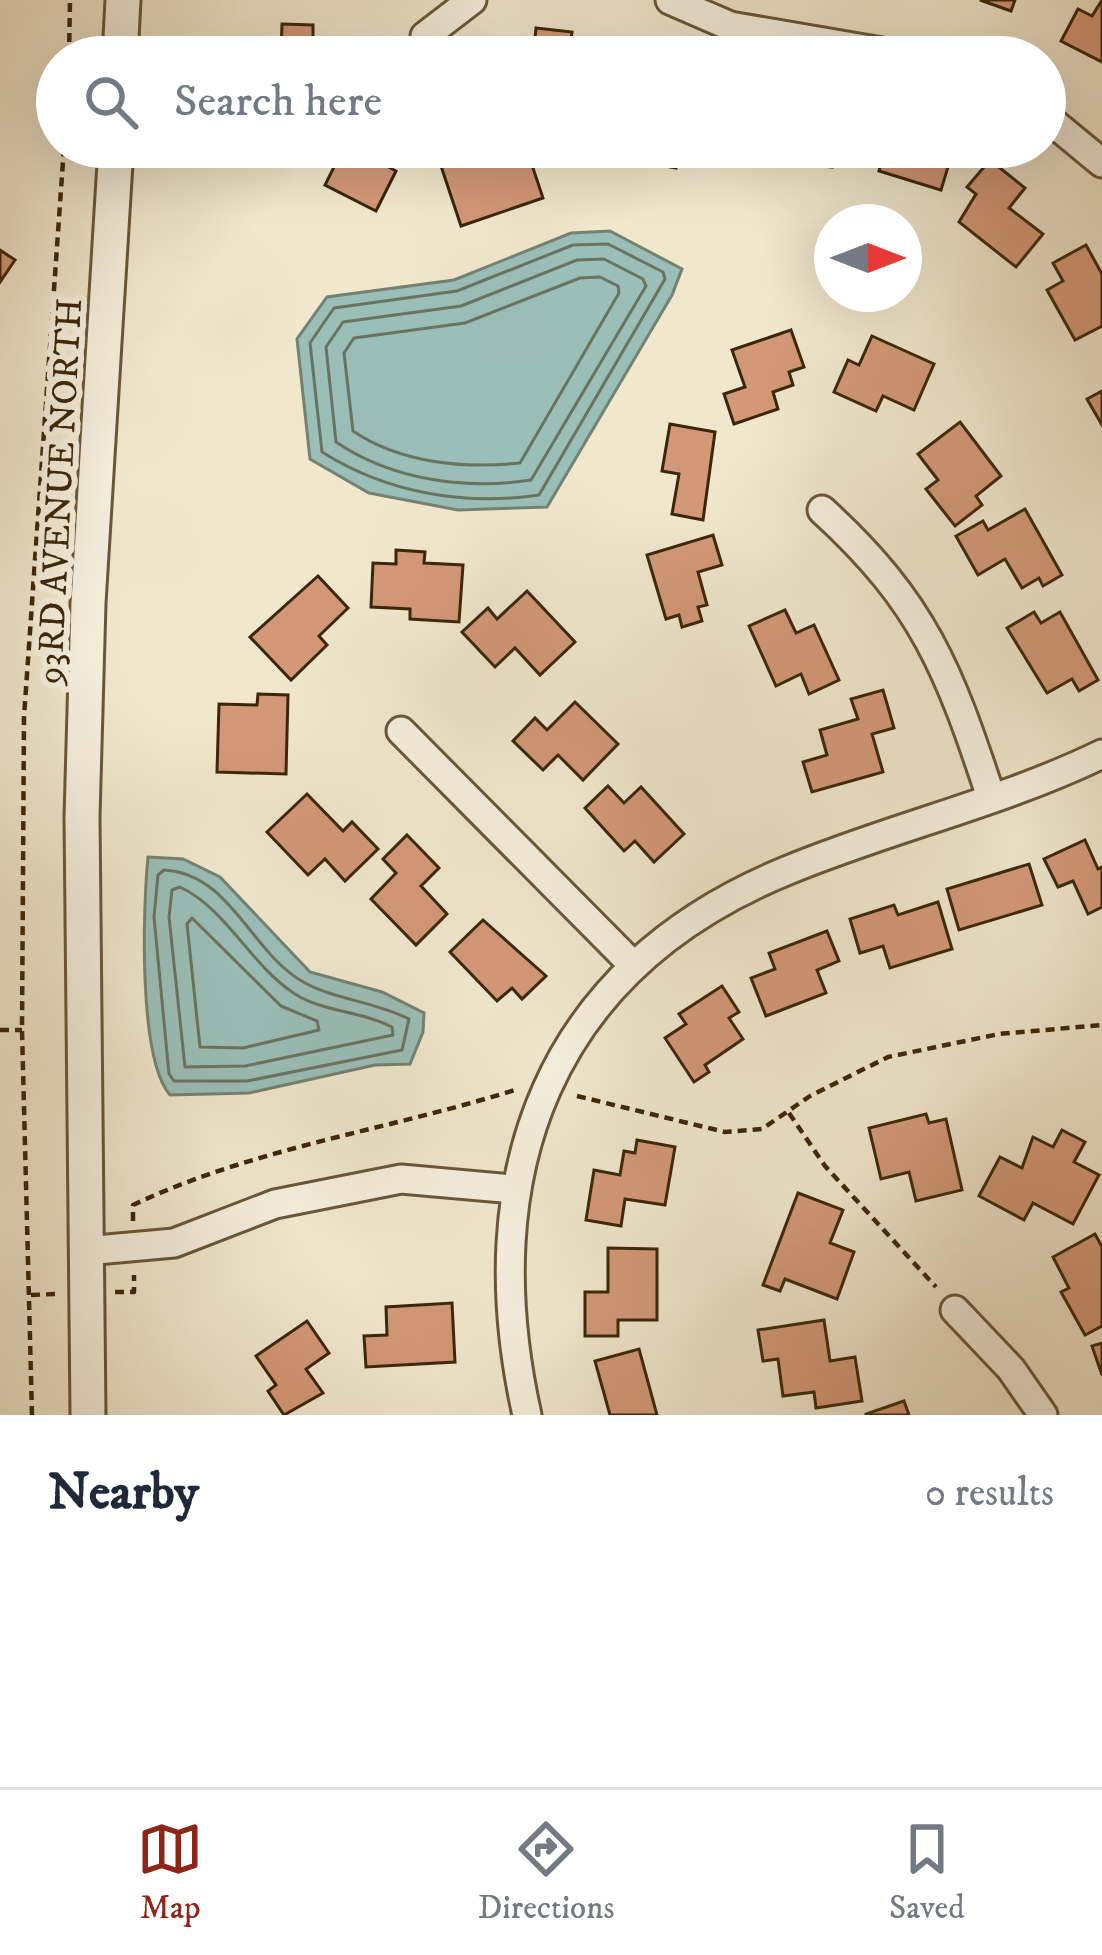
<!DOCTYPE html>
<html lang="en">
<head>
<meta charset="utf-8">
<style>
  :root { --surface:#fff; --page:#f2f2f3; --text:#1f2937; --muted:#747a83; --line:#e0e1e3; --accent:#8f2418 }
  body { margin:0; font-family:"IM FELL DW Pica",serif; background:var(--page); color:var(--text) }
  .compass { position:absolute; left:814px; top:204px; width:108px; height:108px; border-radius:50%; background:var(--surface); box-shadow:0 12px 48px #0002; rotate:90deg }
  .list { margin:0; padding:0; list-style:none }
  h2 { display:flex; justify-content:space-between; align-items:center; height:156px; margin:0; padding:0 48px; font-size:51px }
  h2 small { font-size:39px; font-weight:400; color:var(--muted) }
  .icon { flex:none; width:66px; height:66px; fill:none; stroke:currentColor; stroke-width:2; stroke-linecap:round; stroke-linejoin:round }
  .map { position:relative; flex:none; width:1102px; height:1415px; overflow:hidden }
  .search { position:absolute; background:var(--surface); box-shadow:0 12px 48px #0002; left:36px; right:36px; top:36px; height:132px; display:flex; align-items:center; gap:30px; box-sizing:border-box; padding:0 42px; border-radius:66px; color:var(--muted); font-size:45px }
  .sheet { height:372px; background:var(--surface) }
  nav { display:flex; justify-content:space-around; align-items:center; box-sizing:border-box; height:168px; border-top:3px solid var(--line); background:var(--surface); font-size:33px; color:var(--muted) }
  nav a { display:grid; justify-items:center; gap:6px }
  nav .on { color:var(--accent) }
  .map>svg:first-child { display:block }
  .water { fill:#9abfb9; stroke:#748272; stroke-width:3 }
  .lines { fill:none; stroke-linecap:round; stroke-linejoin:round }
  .shore { stroke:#6a7360; stroke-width:3 }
  .building { fill:#d39878; stroke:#3b2708; stroke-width:3 }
  .minor-casing { stroke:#685739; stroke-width:33 }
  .tertiary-casing { stroke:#685739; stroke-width:39 }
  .path { stroke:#3b2708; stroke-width:4.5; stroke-dasharray:9 6; stroke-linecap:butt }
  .minor { stroke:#f5efde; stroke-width:27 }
  .tertiary { stroke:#f5efde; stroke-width:33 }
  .labels { text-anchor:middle; stroke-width:12; stroke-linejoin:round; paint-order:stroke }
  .street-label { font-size:36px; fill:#3b2708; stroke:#f5efde }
</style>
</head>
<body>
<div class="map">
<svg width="1102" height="1415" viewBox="0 0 1102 1415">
  <rect width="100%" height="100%" fill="#f0e7cd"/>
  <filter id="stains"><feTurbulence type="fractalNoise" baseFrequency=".00167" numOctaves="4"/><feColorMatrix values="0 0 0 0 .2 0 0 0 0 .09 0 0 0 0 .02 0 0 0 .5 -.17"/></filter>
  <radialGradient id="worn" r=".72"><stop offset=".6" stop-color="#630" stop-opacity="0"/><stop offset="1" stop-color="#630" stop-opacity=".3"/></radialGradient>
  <g class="water">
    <polygon points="610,231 682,269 672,295 547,507 458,510 369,493 310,459 297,339 327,297 454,280 571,233"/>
    <path d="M148,857L183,859L220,877L310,972L382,992L424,1013L423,1032L410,1064L375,1065L249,1093L170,1095C138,1058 143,908 148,857Z"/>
  </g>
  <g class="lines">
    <g class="shore">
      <path d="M608,244L663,272L665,279L539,495C464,506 387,493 322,452L310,343L334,308L457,291L573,245Z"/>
      <path d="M604,259L643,279L646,286L531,480C465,490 392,480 336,442L326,347L343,322L461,306L577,260Z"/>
      <path d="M600,277L618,286L619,293L520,463C464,469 400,463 353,431L344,353L354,338L465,323L580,278Z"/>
      <path d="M164,870C232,874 250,953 305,983C337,1000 376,1002 409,1019L402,1050L247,1081H174L169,1074L154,917L158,875Z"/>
      <path d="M180,887C228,910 250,965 295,994C323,1012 362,1011 392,1027L393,1035L245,1066L185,1067L169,917L172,890Z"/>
      <polygon points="192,918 281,1006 317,1021 319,1030 243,1048 200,1047 187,924"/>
    </g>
  </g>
  <g class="building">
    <polygon points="980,0 1015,0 1011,11"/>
    <polygon points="1102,0 1102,62 1061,41 1078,9 1092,16"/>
    <polygon points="282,24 313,25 313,57 262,57 262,50 281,51"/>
    <polygon points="536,28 572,32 570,48 627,51 626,57 533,57"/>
    <polygon points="338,147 369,147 365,154 396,171 376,211 325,185 343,149"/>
    <polygon points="482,147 486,159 526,147 543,198 461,226 435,148"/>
    <polygon points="656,147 710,147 708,159 678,154 676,168 653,164"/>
    <polygon points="752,147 849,147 848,152 833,150 832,167 751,158"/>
    <polygon points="864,147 954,147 941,190 879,171 883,156"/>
    <polygon points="990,160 1025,188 1009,208 1043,234 1016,267 959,222 976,194 967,187"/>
    <polygon points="1086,245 1102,274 1102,326 1075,340 1047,290 1063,281 1053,263"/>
    <polygon points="0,250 15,260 0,282"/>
    <polygon points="791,330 804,367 789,372 793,385 773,392 778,409 734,424 724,394 745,387 732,350"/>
    <polygon points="872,336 934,364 914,410 883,396 876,411 834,392 848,360 859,365"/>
    <polygon points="1102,391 1102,425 1087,399"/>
    <polygon points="960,422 1001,476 976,496 982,505 955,526 926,489 938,480 918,454"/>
    <polygon points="670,424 715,432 703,520 672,514 679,474 662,471"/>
    <polygon points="1025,509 1062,575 1043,586 1039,578 1022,588 1005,559 978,575 956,536 983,521 988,530"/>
    <polygon points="713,535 722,565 698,572 707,605 698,607 702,621 682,627 679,615 666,619 647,555"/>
    <polygon points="396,550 425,552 424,563 463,565 459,622 410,619 410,609 371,607 373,563 396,564"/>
    <polygon points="318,576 348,608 319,636 327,645 291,680 250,637"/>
    <polygon points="527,591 575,642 540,675 515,648 495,667 462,632 488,608 497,619"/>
    <polygon points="785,610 796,633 814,625 839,680 809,694 801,674 776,686 749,626"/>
    <polygon points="1034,612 1041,623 1060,612 1098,680 1079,691 1072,679 1047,693 1007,628"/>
    <polygon points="883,690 894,728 872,734 883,772 812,792 803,762 827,755 820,730 858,719 851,699"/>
    <polygon points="258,694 288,695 286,774 217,772 219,704 257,705"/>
    <polygon points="575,702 618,744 583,780 558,755 543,770 513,741 535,718 547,730"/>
    <polygon points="608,786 624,803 641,787 684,834 654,862 635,841 624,851 585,808"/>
    <polygon points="307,794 343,831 352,822 378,849 345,881 325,859 308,875 267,832"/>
    <polygon points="407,835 439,868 421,886 447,914 416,945 371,899 396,873 383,859"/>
    <polygon points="1085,840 1098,869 1102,867 1102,907 1088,914 1073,881 1058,887 1044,859"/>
    <polygon points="1029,864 1042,905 959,930 947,889"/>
    <polygon points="938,902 952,949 890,968 883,946 860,953 850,919 894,905 898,915"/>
    <polygon points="483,920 546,976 522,999 512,988 497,1001 450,952"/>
    <polygon points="827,931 839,961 817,970 826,993 766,1016 751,978 775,969 769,953"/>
    <polygon points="722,986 739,1012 729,1018 743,1039 705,1065 709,1072 694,1082 665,1038 686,1024 679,1014"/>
    <polygon points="926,1114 929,1123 946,1119 962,1190 916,1201 909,1172 881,1179 869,1128"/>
    <polygon points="1062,1130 1085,1142 1074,1162 1099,1175 1073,1224 1033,1203 1024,1220 979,1196 1000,1157 1022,1168 1033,1137 1053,1147"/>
    <polygon points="637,1140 675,1147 665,1205 625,1199 621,1226 586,1220 594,1170 620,1175 624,1151 635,1153"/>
    <polygon points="798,1193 843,1210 830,1243 854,1252 837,1299 785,1279 780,1291 763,1285"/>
    <polygon points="1095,1234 1102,1247 1102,1326 1085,1335 1061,1292 1069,1288 1053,1257"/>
    <polygon points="608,1248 657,1249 657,1320 618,1320 618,1336 585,1336 585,1292 608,1292"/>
    <polygon points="452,1303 455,1362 366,1367 364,1336 387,1335 386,1307"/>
    <polygon points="824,1320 830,1361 855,1357 862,1401 816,1408 814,1392 783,1396 778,1359 763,1361 758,1330"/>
    <polygon points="307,1321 329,1353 306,1369 323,1393 284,1415 268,1391 276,1385 256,1356"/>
    <polygon points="1102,1343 1102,1375 1092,1346"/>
    <polygon points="639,1349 657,1415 610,1415 595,1361"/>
    <polygon points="904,1401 909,1415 866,1415 866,1414"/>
  </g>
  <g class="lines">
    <g class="minor-casing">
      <g id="minor">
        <polyline points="670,0 730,26 911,57"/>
        <polyline points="425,36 472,0"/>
        <polyline points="1045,116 1102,163"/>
        <path d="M822,510C924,603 949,670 991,797"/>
        <polyline points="401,731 632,964"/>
        <polyline points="85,1251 174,1243 275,1204 401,1179 513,1189"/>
        <polyline points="955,1310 1011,1369 1043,1415"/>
        <path d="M527,1415C473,1174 547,969 786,871C889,828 1001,803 1102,754"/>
      </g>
    </g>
    <g class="tertiary-casing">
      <g id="tertiary">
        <polyline points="120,57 123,0"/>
        <polyline points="88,1415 82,817 88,603 116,147"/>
      </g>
    </g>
    <g class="path">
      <polyline points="69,57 70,0"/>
      <polyline points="0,1030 22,1030"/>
      <polyline points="577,1096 725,1132 762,1129 810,1096 888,1057 999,1034 1102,1025"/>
      <polyline points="789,1113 825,1166 936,1287"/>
      <path d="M133,1221V1205C256,1147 389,1130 518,1089"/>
      <polyline points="115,1292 134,1292 134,1275"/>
      <polyline points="31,1295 55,1294"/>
      <polyline points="32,1415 22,1030 24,717 64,147"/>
    </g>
    <use href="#minor" class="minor"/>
    <use href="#tertiary" class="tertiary"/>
  </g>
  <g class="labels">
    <g class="street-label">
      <text transform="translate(58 491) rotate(-87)" y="13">93RD AVENUE NORTH</text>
    </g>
  </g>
  <rect width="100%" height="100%" filter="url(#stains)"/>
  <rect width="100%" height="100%" fill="url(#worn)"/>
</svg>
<svg class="compass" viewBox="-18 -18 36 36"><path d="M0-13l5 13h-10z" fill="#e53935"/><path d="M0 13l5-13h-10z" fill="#747a83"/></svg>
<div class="search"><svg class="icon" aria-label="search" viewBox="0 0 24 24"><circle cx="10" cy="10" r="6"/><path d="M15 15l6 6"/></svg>Search here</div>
</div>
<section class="sheet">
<h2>Nearby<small>0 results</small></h2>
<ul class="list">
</ul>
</section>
<nav>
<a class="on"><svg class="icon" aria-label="map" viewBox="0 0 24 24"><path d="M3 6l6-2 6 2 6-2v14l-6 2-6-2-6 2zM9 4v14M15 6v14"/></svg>Map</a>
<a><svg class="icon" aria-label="directions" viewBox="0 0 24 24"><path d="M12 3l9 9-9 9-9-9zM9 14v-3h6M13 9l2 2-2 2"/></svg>Directions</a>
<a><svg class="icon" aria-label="saved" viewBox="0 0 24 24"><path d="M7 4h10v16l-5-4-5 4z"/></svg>Saved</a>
</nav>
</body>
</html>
